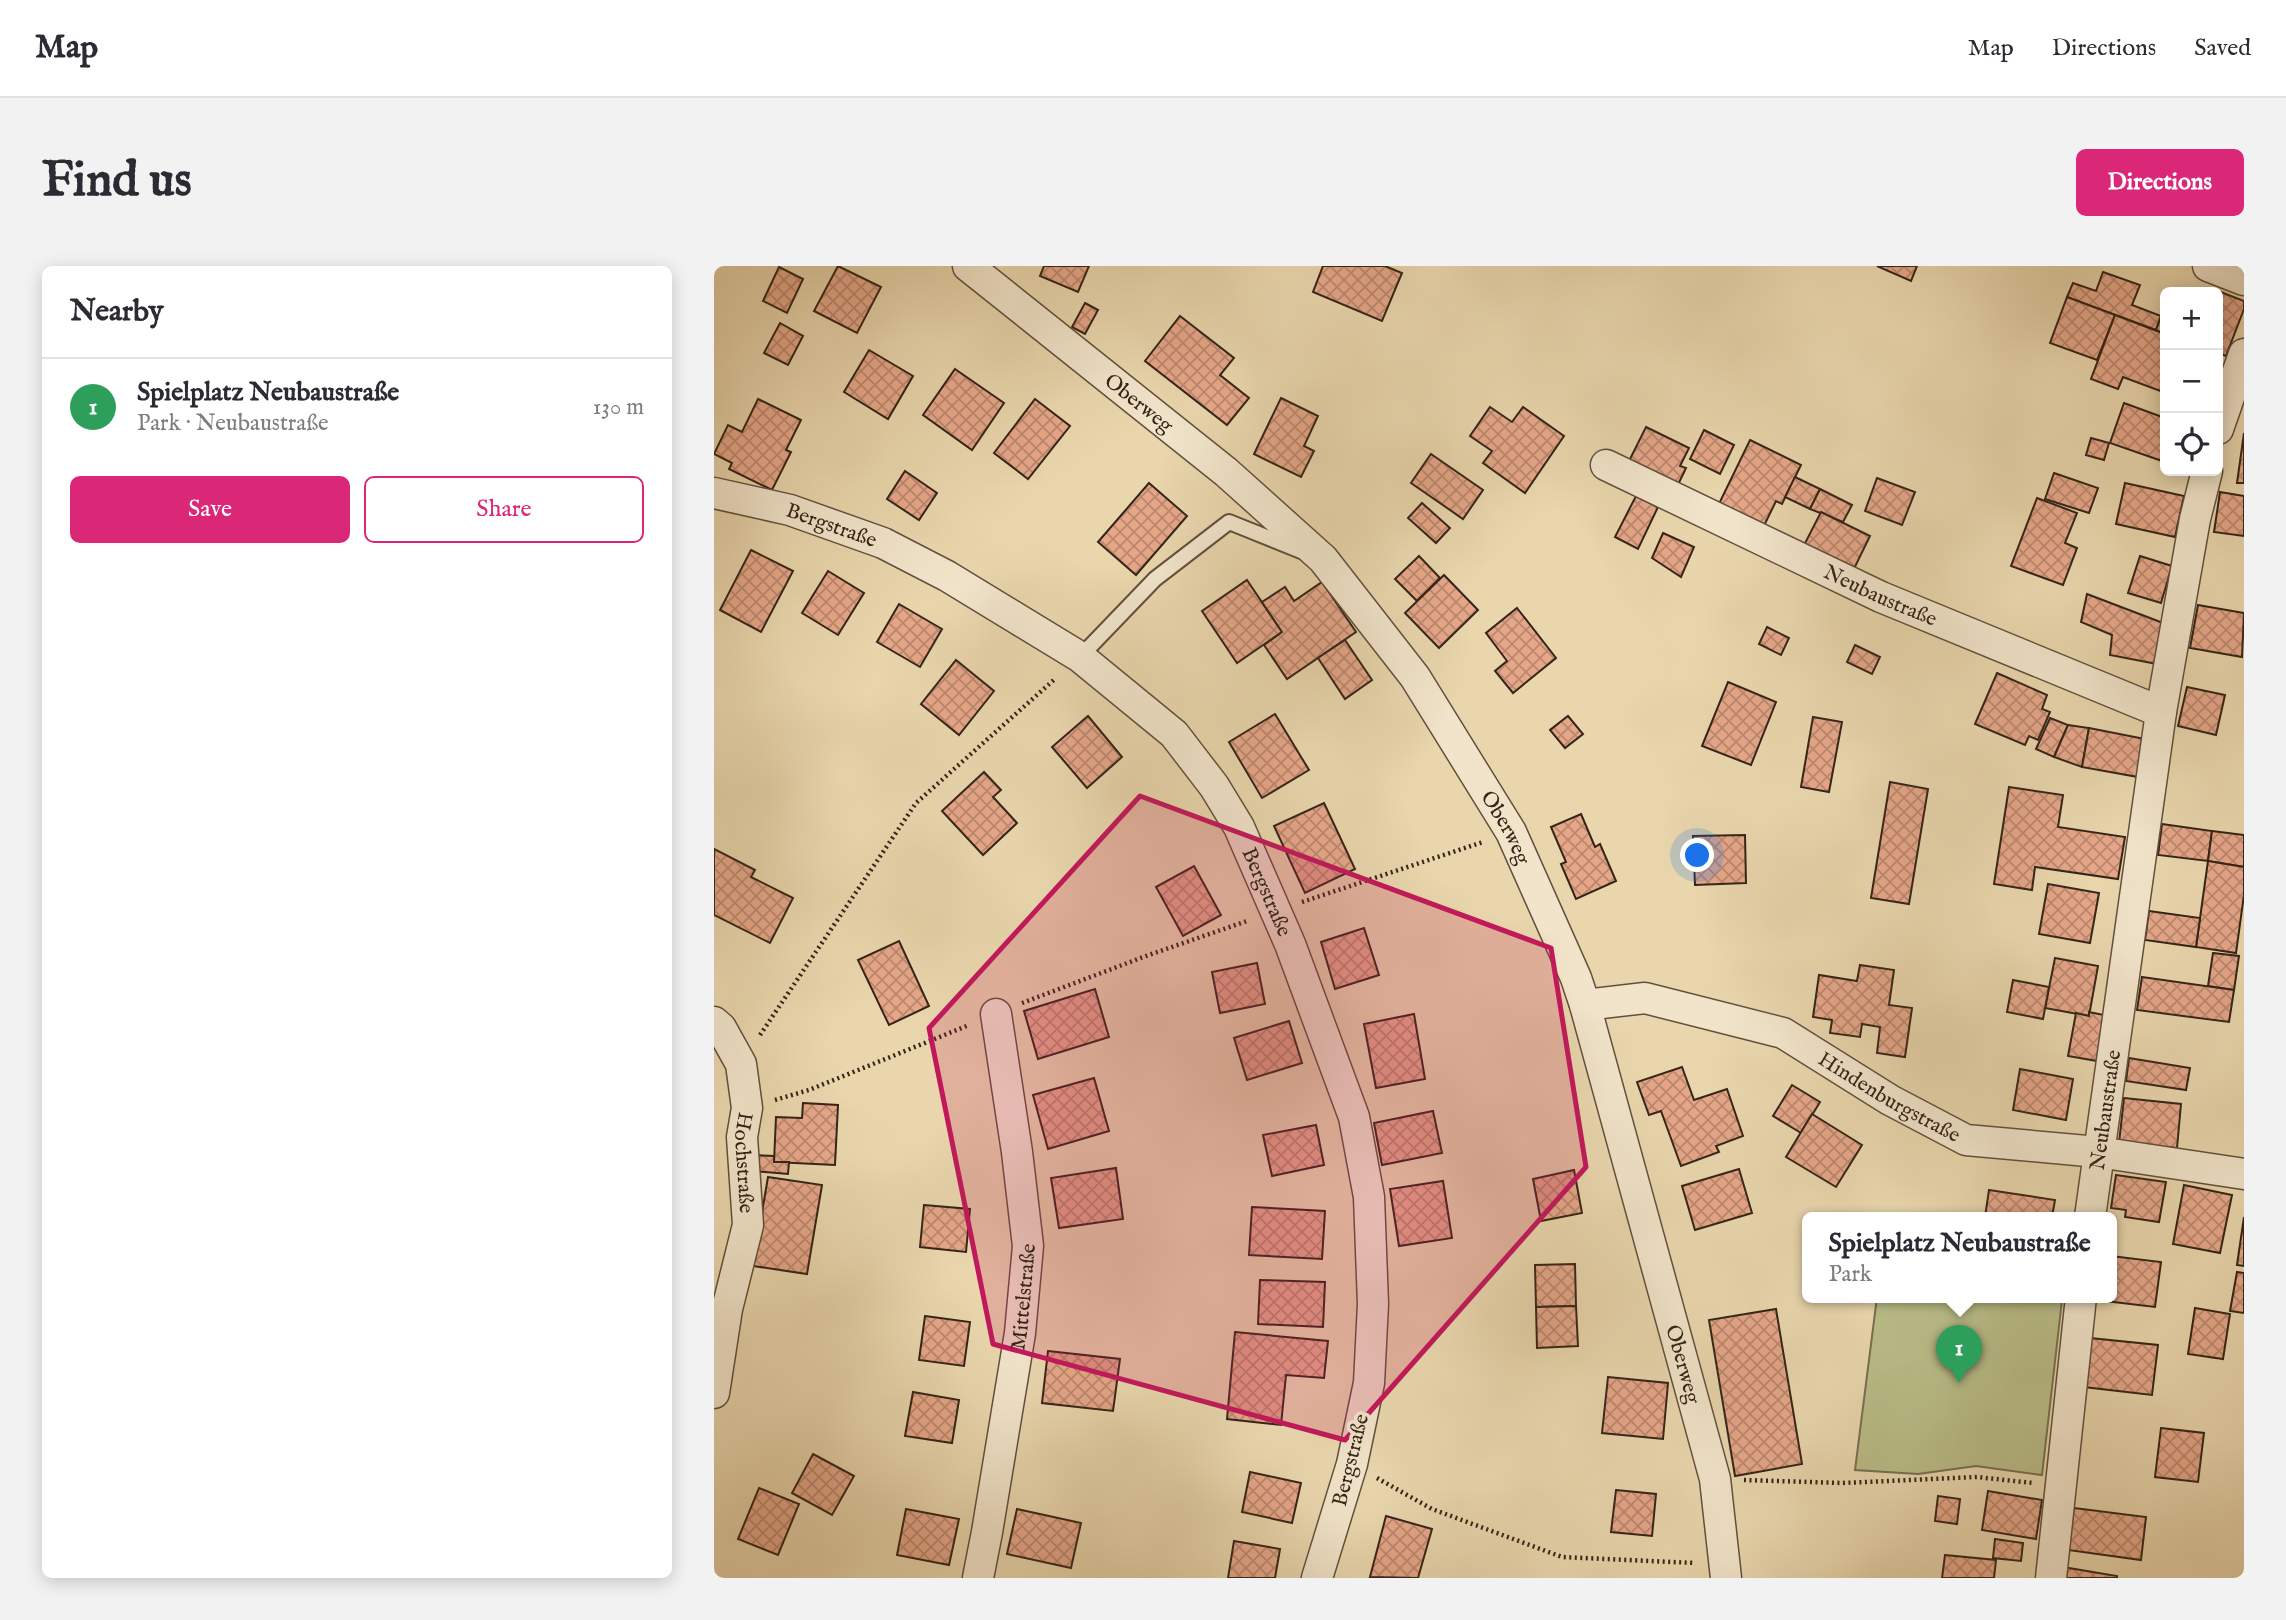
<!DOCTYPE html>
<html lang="en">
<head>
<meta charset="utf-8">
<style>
  :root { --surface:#fff; --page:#f2f2f3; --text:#2b2b33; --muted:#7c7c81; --line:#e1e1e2; --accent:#db2777 }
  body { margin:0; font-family:"IM FELL English",serif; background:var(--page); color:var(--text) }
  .controls { position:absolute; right:21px; top:21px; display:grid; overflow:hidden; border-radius:10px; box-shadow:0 4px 18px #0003 }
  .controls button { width:63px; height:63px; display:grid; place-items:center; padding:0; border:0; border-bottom:2px solid var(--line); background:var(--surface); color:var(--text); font:35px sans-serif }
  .you { position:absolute; left:984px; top:590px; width:24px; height:24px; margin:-18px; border:5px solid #fff; border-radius:50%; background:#1a73e8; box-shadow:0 0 0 10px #1a73e833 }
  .badge { display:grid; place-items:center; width:46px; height:46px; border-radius:50%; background:var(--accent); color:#fff; font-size:23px; font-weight:700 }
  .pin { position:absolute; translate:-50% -58px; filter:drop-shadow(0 2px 4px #0008) }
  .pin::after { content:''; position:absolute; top:37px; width:24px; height:21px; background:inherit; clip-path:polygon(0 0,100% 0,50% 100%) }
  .popup { position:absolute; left:1088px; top:946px; width:315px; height:91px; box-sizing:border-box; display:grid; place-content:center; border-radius:10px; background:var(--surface); filter:drop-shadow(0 2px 5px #0005); font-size:23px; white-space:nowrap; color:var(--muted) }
  .popup b { font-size:26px; color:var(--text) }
  .popup::after { content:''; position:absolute; left:50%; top:100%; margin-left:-14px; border:14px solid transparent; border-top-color:var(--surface) }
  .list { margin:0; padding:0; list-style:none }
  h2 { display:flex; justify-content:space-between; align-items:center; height:91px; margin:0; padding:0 28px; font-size:30px }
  h2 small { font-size:23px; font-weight:400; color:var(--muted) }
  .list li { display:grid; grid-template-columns:46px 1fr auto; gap:21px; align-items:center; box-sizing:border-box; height:98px; padding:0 28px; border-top:2px solid var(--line) }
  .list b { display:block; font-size:26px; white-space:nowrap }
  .list p { margin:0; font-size:23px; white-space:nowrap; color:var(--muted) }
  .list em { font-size:23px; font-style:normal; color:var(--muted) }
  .actions { display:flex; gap:14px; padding:21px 28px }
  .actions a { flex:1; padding:16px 0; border:2px solid var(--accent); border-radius:10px; text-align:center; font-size:24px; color:var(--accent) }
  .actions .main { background:var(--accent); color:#fff }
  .icon { flex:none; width:38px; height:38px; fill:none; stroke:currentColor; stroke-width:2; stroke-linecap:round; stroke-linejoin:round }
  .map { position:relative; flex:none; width:1530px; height:1312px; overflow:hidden; border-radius:10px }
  header { display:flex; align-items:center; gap:42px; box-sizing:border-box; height:98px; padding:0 35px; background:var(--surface); border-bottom:2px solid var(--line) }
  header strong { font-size:33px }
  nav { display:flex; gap:38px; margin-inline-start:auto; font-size:24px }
  .intro { display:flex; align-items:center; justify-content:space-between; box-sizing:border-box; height:168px; padding:0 42px }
  h1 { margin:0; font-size:49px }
  .button { padding:18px 32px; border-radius:10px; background:var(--accent); color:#fff; font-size:24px; font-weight:700 }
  main { display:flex; gap:42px; padding:0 42px }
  aside { flex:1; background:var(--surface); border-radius:10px; box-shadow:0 4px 18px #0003 }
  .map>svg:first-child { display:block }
  .green { fill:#b9bd88; stroke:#777050; stroke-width:2 }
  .building { fill:url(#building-cross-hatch); stroke:#352418; stroke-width:2 }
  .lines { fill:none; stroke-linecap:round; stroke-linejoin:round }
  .service-casing { stroke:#62503d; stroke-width:18 }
  .minor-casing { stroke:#62503d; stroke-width:33 }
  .path { stroke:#352418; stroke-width:4.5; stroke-dasharray:2 3.5; stroke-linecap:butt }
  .service { stroke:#f1e4ca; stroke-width:14 }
  .minor { stroke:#f1e4ca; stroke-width:30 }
  .marked { fill:#c2185b; fill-opacity:0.2; stroke:#c2185b; stroke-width:5; stroke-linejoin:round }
  .labels { text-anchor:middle; stroke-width:7; stroke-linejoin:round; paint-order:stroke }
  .street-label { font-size:21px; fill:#352418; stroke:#f1e4ca }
</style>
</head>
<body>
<header>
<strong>Map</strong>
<nav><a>Map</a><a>Directions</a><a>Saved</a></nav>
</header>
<div class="intro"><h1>Find us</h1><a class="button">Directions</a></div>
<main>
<aside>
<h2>Nearby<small></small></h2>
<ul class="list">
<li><span class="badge" style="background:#2e9e5b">1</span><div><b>Spielplatz Neubaustraße</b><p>Park · Neubaustraße</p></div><em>130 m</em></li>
</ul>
<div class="actions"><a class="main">Save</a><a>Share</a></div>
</aside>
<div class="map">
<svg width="1530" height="1312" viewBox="0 0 1530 1312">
  <defs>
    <pattern id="building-cross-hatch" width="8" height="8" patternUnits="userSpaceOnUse" patternTransform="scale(1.75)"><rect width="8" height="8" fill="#e6a789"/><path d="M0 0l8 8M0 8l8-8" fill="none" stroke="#bb886f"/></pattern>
  </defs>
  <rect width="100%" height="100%" fill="#e9d6ad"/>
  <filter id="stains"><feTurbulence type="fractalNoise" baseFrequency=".00286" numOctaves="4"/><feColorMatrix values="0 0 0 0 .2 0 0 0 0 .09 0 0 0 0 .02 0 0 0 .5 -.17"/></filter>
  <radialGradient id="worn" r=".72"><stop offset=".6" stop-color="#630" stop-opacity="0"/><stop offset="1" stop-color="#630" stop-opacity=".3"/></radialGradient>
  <polygon class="green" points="1163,1031 1327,1031 1348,1034 1328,1209 1262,1200 1204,1208 1141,1204"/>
  <g class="building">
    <polygon points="124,0 167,21 143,67 100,45"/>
    <polygon points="330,0 375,0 364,26 326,10"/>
    <polygon points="609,0 671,0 688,7 668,55 599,26"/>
    <polygon points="1163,0 1203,0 1197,15"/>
    <polygon points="65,1 89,13 73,47 49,35"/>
    <polygon points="1389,6 1426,19 1418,39 1447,50 1442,64 1353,31 1359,17 1382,25"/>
    <polygon points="1499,23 1530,35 1530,43 1512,90 1504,87 1504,26 1497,26"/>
    <polygon points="1353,31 1401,49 1383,94 1336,77"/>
    <polygon points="371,37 384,44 371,68 358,61"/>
    <polygon points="1451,40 1451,68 1442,64"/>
    <polygon points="1401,49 1451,68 1451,120 1449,126 1409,111 1404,123 1377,113"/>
    <polygon points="466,50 520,92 506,109 535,132 513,159 431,95"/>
    <polygon points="66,57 89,70 74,99 50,87"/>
    <polygon points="155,84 199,110 174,153 130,126"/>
    <polygon points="241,103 290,137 258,184 209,149"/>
    <polygon points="567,132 604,150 590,180 600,185 587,211 540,188"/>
    <polygon points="44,133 87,154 72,184 77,186 58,224 15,203 18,197 0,188 14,159 28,166"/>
    <polygon points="321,133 356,160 314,213 280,187"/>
    <polygon points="1410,137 1451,152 1451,196 1396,177"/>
    <polygon points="776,141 798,156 809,141 850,170 811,227 769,197 778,185 756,170"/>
    <polygon points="932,161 975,182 966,200 972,202 960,227 911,203"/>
    <polygon points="990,164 1020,179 1006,208 976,193"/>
    <polygon points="1530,167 1530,217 1523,217"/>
    <polygon points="1377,172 1395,177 1390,194 1372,189"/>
    <polygon points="1036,174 1087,199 1068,238 1062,235 1047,266 1002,244"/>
    <polygon points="717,188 769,224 749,253 697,217"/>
    <polygon points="191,205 223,227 205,254 173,233"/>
    <polygon points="1340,207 1384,222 1375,247 1331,233"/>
    <polygon points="1081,211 1106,223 1096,243 1071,231"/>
    <polygon points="1163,212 1201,226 1188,259 1151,245"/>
    <polygon points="435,217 473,250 422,309 384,276"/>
    <polygon points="1411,217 1470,230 1461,271 1402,258"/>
    <polygon points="1106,223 1138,239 1129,256 1096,243"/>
    <polygon points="1506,226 1530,230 1530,270 1500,266"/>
    <polygon points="922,230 944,241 924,283 901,271"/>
    <polygon points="1323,232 1363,247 1351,277 1363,282 1349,319 1297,300"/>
    <polygon points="708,237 736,262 722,277 694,252"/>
    <polygon points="1107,246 1156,270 1136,311 1086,287"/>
    <polygon points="949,267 980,281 967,311 938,292"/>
    <polygon points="37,284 79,305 47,366 6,344"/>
    <polygon points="705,290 726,312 703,335 681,313"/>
    <polygon points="1426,290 1458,300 1447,337 1414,327"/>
    <polygon points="114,305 150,327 124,369 88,347"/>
    <polygon points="730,309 764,344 725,382 691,347"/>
    <polygon points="533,314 568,366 523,397 488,345"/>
    <polygon points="608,316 642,366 573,413 550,379 568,366 548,336 571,321 580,335"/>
    <polygon points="1373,328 1449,357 1443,398 1396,389 1398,369 1367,356"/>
    <polygon points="185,338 228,363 206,401 163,376"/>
    <polygon points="1484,339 1530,347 1528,391 1476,382"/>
    <polygon points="803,342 842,392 799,427 781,405 793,395 772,367"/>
    <polygon points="1053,361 1075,372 1067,389 1045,378"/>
    <polygon points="631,374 658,414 631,433 604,392"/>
    <polygon points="1141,379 1166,391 1158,408 1133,396"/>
    <polygon points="242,394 280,425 245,469 207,438"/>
    <polygon points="1283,407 1333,429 1328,443 1336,446 1324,474 1315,470 1311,479 1261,458"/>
    <polygon points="1014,416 1062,436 1037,499 988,480"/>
    <polygon points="1473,421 1511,429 1502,469 1464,460"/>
    <polygon points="561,448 595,504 548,532 515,476"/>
    <polygon points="374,450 408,491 373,522 338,481"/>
    <polygon points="854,450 869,468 851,482 836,464"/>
    <polygon points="1099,451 1128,456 1115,526 1087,521"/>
    <polygon points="1336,452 1354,459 1340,491 1322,483"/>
    <polygon points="1354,459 1375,462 1368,501 1340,491"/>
    <polygon points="1375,462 1431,473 1424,511 1368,501"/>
    <polygon points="270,506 287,524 279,531 303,557 269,589 228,545"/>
    <polygon points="1176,516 1214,523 1195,638 1157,632"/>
    <polygon points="1295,521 1349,529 1344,561 1411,571 1404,613 1321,601 1318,624 1280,618"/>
    <polygon points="610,537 641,603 591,627 560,560"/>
    <polygon points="867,548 881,581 886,578 902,615 862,633 847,598 852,596 837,561"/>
    <polygon points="1448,558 1498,565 1494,595 1444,589"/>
    <polygon points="1498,565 1530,569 1530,601 1494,595"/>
    <polygon points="1031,569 1032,617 981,619 979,570"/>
    <polygon points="0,583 41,604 37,611 79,632 56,677 0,649"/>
    <polygon points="1494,595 1530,601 1530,629 1522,687 1482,681"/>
    <polygon points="480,600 507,649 469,670 442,621"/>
    <polygon points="1334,618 1385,627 1376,677 1325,668"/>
    <polygon points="1435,645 1486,652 1482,681 1431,674"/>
    <polygon points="650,662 665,709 621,723 607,676"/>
    <polygon points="185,675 215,740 175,759 144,694"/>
    <polygon points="1499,687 1525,690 1520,724 1494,720"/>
    <polygon points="1341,692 1384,700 1375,750 1331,742"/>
    <polygon points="543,697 551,738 506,747 498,706"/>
    <polygon points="1146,699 1180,704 1175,739 1198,742 1191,791 1163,787 1166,761 1148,758 1146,771 1116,767 1118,754 1099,751 1105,709 1143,715"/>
    <polygon points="1428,711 1520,724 1515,756 1423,744"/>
    <polygon points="1299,714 1335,721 1329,753 1293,746"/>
    <polygon points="381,723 395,771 324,793 310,745"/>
    <polygon points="1375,746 1390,749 1383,795 1354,790 1362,747 1375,750"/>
    <polygon points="700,748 711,813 662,822 650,758"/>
    <polygon points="575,755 588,797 533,814 520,772"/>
    <polygon points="1415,792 1476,802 1472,824 1412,815"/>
    <polygon points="968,801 980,834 1013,823 1029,870 1002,880 1005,886 967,900 947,845 935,849 923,816"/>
    <polygon points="1306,803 1359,813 1352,854 1299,844"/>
    <polygon points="380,812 395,865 334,883 319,829"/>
    <polygon points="1078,819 1106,836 1087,867 1059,850"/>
    <polygon points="1410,832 1467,838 1463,882 1405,877"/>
    <polygon points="89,837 124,839 121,899 60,896 62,851 88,852"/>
    <polygon points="719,845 728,887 668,899 660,857"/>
    <polygon points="1098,848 1148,879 1122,921 1072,891"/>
    <polygon points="602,859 610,899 558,910 549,869"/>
    <polygon points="39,889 60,890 60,896 75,896 74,908 40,905"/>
    <polygon points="402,902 409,953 345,962 337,912"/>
    <polygon points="1025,903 1038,947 981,964 968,920"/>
    <polygon points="860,904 868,947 827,955 819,913"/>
    <polygon points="1402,909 1452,916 1445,956 1411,951 1412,944 1397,942"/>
    <polygon points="54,911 108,919 93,1008 39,1000"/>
    <polygon points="729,915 738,972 685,980 676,923"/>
    <polygon points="1470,919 1518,929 1506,987 1459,978"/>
    <polygon points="1275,924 1341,934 1338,951 1271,951"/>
    <polygon points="210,939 256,943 252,986 206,981"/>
    <polygon points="538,941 611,945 608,993 535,989"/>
    <polygon points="1530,951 1530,1000 1523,999"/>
    <polygon points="1397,990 1447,996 1441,1041 1383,1034 1383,1031 1397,1031"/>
    <polygon points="861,998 862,1040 822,1041 821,999"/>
    <polygon points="1523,1006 1530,1007 1530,1047 1516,1045"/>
    <polygon points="546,1014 611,1016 609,1061 544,1058"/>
    <polygon points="862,1040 864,1080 823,1082 822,1041"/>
    <polygon points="1481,1042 1516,1048 1509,1093 1474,1088"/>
    <polygon points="1062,1043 1088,1198 1021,1210 995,1054"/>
    <polygon points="211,1050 256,1056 250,1100 205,1094"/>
    <polygon points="521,1066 614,1075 610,1112 572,1109 567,1159 513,1153"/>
    <polygon points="1376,1072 1444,1079 1438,1129 1370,1121"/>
    <polygon points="334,1085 406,1093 399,1145 328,1137"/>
    <polygon points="894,1111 954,1117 949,1173 888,1167"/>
    <polygon points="199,1126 245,1134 238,1177 191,1170"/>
    <polygon points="1447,1162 1490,1167 1484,1216 1441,1211"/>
    <polygon points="99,1188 140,1210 118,1249 78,1227"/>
    <polygon points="536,1206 587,1217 578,1257 528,1246"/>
    <polygon points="45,1222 85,1238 64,1289 24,1273"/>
    <polygon points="902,1224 942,1228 938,1270 897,1266"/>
    <polygon points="1274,1225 1328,1234 1322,1273 1268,1264"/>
    <polygon points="1224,1230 1246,1233 1243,1258 1221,1255"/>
    <polygon points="1360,1242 1432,1251 1427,1294 1354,1284"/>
    <polygon points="192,1243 245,1253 235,1299 183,1289"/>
    <polygon points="303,1243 367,1257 357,1302 293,1288"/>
    <polygon points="672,1250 718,1263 704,1312 656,1311"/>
    <polygon points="1281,1273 1309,1277 1307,1295 1279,1292"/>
    <polygon points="520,1275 566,1283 561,1312 514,1312"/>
    <polygon points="1231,1289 1282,1294 1280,1312 1228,1312"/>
    <polygon points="1349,1301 1403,1310 1403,1312 1347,1312"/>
  </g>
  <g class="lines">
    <g class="service-casing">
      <polyline id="service" points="366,391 441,313 515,256 587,285"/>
    </g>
    <g class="minor-casing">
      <g id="minor">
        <path id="s1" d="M254,0L512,206L609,293L701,411L797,566L862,712L871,739L1001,1213L1012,1312"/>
        <polyline points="1494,0 1530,14"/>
        <polyline points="1504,163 1530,88"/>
        <path id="s2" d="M892,199L1167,331L1447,446"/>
        <path id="s3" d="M0,227L76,244L169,277L233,310L366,391L460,468L500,520L525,561L576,678L640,851L655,931L659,1038L655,1117L638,1198L603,1312"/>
        <path id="s4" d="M871,739L931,732L1069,767L1176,834L1252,874L1384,886L1530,908"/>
        <path id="s5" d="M0,756L7,762L27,798L33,842L28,871L34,959L13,1043L0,1127"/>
        <path id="s6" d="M1376,951L1447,446L1481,253L1493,205"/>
        <path id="s7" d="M264,1312L273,1266L306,1067L314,980L303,886L282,748"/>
        <polyline points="1337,1312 1367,1031"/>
      </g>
    </g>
    <g class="path">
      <polyline points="588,636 769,576"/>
      <polyline points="308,737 432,690 533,655"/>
      <polyline points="46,769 202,537 342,412"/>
      <polyline points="61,834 95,824 255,759"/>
      <polyline points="663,1212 718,1243 848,1291 981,1297"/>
      <polyline points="1030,1214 1128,1217 1263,1211 1319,1217"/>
    </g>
    <use href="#service" class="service"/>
    <use href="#minor" class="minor"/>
  </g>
  <path class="marked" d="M426,530L837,682L872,901L631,1174L279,1078L215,762Z"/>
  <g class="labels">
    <g class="street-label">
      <text dy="7" stroke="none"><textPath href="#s1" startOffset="219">Oberweg</textPath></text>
      <text dy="7" stroke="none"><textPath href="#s3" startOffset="122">Bergstraße</textPath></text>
      <text dy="7" stroke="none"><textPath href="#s2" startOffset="304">Neubaustraße</textPath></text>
      <text dy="7" stroke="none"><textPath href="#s1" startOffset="786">Oberweg</textPath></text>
      <text dy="7" stroke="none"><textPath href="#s3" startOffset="710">Bergstraße</textPath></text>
      <text dy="7" stroke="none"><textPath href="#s4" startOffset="327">Hindenburgstraße</textPath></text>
      <text dy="7" stroke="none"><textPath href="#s6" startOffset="108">Neubaustraße</textPath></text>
      <text dy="7" stroke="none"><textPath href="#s5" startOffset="150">Hochstraße</textPath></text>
      <text dy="7" stroke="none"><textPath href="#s7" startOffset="285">Mittelstraße</textPath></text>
      <text dy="7" stroke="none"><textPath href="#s1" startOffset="1353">Oberweg</textPath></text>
      <text transform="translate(636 1194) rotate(-76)" y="7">Bergstraße</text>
    </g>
  </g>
  <rect width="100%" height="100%" filter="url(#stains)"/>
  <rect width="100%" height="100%" fill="url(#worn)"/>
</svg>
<div class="controls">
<button>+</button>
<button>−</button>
<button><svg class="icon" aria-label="locate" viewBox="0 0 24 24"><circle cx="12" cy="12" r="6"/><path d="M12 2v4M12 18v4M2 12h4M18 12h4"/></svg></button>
</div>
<div class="you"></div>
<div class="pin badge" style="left:1245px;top:1117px;background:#2e9e5b">1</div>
<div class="popup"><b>Spielplatz Neubaustraße</b>Park</div>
</div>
</main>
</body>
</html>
